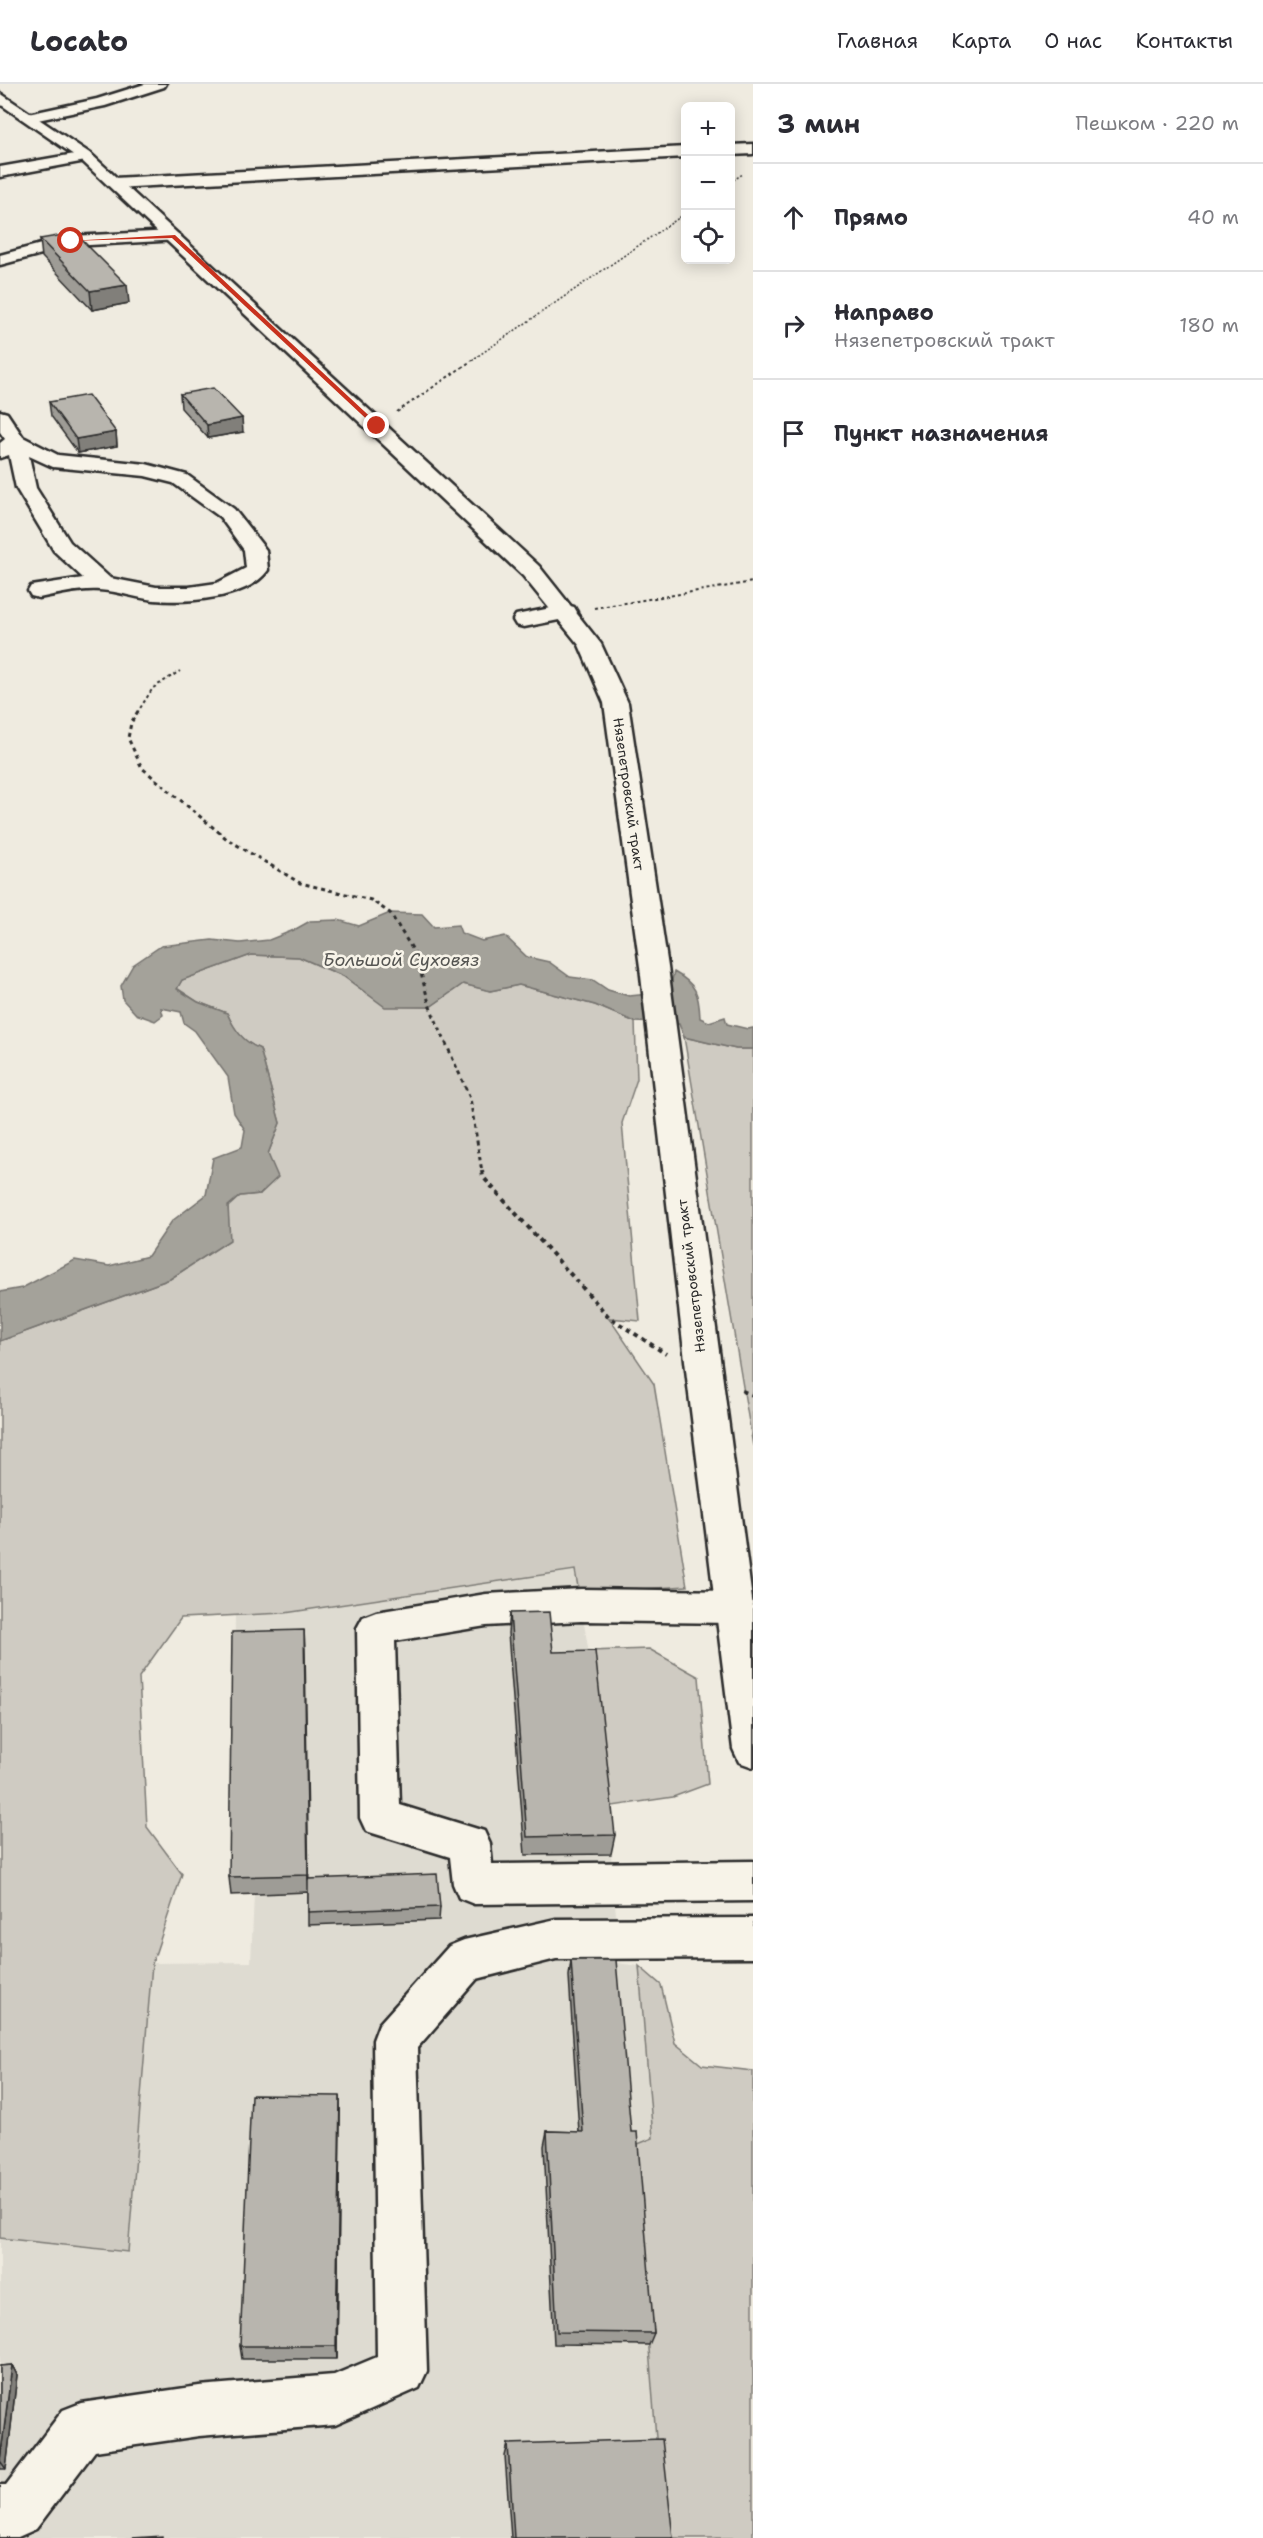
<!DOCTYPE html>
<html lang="ru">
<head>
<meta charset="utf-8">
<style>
  :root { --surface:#fff; --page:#f2f2f3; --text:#2b2b33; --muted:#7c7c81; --line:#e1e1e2 }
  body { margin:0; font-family:"Shantell Sans",sans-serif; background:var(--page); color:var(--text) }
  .controls { position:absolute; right:18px; top:18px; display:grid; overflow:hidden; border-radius:9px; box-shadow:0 3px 15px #0003 }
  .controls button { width:54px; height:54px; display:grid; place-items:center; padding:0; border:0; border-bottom:2px solid var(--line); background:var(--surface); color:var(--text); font:30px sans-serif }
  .stop { position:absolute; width:18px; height:18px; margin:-14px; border:4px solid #c8321e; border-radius:50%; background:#fff }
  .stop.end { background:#c8321e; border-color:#fff; box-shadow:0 2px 6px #0008 }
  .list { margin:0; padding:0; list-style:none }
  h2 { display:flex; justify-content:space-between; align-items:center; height:78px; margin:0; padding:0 24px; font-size:26px }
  h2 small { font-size:20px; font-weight:400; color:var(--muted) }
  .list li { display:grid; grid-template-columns:39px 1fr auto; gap:18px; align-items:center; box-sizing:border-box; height:108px; padding:0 24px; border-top:2px solid var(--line) }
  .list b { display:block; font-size:22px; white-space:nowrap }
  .list p { margin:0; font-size:20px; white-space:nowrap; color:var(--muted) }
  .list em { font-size:20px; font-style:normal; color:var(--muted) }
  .icon { flex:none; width:33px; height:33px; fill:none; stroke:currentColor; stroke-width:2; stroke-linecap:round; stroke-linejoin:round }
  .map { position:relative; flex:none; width:753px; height:2454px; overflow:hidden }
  header { display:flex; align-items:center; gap:36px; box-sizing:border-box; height:84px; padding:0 30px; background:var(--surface); border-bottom:2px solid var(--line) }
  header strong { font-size:28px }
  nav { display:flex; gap:33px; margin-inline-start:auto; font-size:21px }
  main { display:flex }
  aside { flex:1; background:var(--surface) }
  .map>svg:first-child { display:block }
  .built { fill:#dedbd1 }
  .green { fill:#cfcbc2; stroke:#7d7b76; stroke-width:1.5 }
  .water { fill:#a4a29a; stroke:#74726e; stroke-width:1.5 }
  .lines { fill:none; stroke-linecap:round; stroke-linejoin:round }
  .minor-casing { stroke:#2b2b2b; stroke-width:5 }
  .major-casing { stroke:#2b2b2b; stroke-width:5 }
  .path-far3 { stroke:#2b2b2b; stroke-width:1.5; stroke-dasharray:2 2; stroke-linecap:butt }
  .path-far2 { stroke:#2b2b2b; stroke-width:2; stroke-dasharray:3 3; stroke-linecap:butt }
  .path-far1 { stroke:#2b2b2b; stroke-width:3; stroke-dasharray:4 4; stroke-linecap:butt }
  .path { stroke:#2b2b2b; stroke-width:4; stroke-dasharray:4.5 4.5; stroke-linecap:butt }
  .minor { fill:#f7f3e8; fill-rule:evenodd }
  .major { fill:#f7f3e8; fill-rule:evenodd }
  .wall { fill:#9e9c96; stroke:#2b2b2b; stroke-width:1.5 }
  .shaded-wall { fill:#817f7a; stroke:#2b2b2b; stroke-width:1.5 }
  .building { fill:#b8b5ae; stroke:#2b2b2b; stroke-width:1.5 }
  .route { fill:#c8321e }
  .labels { text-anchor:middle; stroke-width:5; stroke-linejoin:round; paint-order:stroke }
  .far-street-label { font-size:14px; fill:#2b2b2b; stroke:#f7f3e8 }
  .water-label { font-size:18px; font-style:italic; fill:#555552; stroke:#f7f3e8 }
</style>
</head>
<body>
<header>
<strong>Locato</strong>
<nav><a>Главная</a><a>Карта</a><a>О нас</a><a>Контакты</a></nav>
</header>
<main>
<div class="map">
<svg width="753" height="2454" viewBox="0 0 753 2454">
  <rect width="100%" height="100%" fill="#efebe0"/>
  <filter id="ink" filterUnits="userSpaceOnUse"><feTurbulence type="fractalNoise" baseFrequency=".0167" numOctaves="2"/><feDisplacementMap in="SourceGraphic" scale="12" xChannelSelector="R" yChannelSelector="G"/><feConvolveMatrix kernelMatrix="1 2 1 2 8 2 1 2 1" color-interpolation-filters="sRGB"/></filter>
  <g filter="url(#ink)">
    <polygon class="built" points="575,1486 592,1587 611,1770 616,1831 610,1878 639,1882 653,2054 633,2063 657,2366 666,2454 0,2454 0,2154 128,2168 152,1879 251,1878 254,1810 231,1811 235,1531 285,1529"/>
    <g class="green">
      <path d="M251,871L299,873L343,892L385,922L430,923L463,900L490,907L519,901L595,921L635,938L637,995L622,1039L640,1237L609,1234L654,1300L687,1502L579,1509L575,1486L285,1529L181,1534L139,1593L147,1743L182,1790L152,1880L128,2168L0,2154V1257L170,1195L229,1156L228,1123L240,1112L260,1110L268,1070L280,1039L260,965C243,958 234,945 227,929L198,918L177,904L182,896Z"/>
      <polygon points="684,953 736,965 753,965 753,1362"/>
      <polygon points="649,1565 699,1593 708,1700 673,1713 606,1723 588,1567"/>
      <polygon points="639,1882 661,1901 675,1959 702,1981 753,1987 753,2454 666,2454 657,2366 633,2062 653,2054"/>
    </g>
    <path class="water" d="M390,829L422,830L434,843L458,841L461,849L482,857L505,852L527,873L549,878L570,893L593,896L608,906L629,912L669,908L674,888C696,900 699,909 700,934L709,938L725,933L727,940L748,945L753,944V965H736L684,953L679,940L635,938L595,921L519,901L490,907L463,900L430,923H385L343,892L299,873L251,871L182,896L177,905L198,918L227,929C234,945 243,958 260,965L280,1039L268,1070L278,1093L260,1110L240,1112L228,1122L230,1156L170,1195L0,1257V1208L22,1204L75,1176L109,1182L148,1172L172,1137L206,1111L213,1074L242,1063L245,1046L234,1029L228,993L195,947L184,939L181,928L161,924L163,931L155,937L136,930L123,916L121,902L133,881L161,862L212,856L240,859L269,856L294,846L310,837L338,836L359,842Z"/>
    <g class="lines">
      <g class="minor-casing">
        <g id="minor">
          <polygon points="145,0 166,0 164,3 105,22 28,38 21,34 23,31 97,15"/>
          <polygon points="753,60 753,70 730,71 730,61"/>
          <polygon points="686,63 686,73 114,104 106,99 114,94"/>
          <polygon points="86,68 94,73 91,76 0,93 0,83"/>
          <polygon points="173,147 181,152 179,156 72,162 0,181 0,171 71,152"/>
          <path d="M0,327L7,329L23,353L58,371L146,380L187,391L234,425L266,466L268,486C248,515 186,519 154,516C136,514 118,507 99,506C79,505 59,510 39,514L31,512L28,507L31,502L83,494L54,467L16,404L9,371L0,374V359L5,355L0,348ZM29,372L53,383L145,392L173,399L220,433L244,466L246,484L217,499L189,503H156L110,494L70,458L36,404Z"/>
          <polygon points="566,521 574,523 577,528 574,533 524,543 516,541 513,536 516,531"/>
          <polygon points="581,1505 734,1507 747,1512 753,1523 747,1534 734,1539 581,1537 486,1542 395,1557 400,1721 484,1747 490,1760 492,1780 753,1777 753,1817 474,1820 459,1814 453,1800 450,1773 366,1747 360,1734 357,1544 363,1533 376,1528 486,1510"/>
          <polygon points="753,1834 753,1874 556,1875 477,1895 417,1964 427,2287 419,2304 335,2341 199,2352 95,2367 36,2445 18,2453 0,2453 0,2401 6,2401 63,2326 81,2319 199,2302 334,2291 377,2273 373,1956 379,1940 449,1862 464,1856 556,1835"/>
        </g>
      </g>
      <g class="major-casing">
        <polygon id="major" points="0,9 91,70 539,482 601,560 628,619 668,883 753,1523 753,1683 739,1678 733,1665 687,1294 640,883 604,619 579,561 523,492 81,76 0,20"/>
      </g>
      <g class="path-far3">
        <polyline points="730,98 743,90"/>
        <polyline points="475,274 686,129"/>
      </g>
      <g class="path-far2">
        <polyline points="397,328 477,273"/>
        <polyline points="594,524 753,498"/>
        <polyline points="137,629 153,604 180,587"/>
      </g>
      <polyline class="path-far1" points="138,627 131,639 128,654 142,684 227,755 300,799 371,816 390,829 416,871 430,923 470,1014 482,1088"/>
      <g class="path">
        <polyline points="482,1087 483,1093 609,1233 666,1270"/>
        <polyline points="742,1307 753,1311"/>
      </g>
      <use href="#minor" class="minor"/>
      <use href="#major" class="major"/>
    </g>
    <g class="wall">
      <polygon points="40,155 129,219 92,226 42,173"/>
      <polygon points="180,310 243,348 208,354 181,324"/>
      <polygon points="49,318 116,348 117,362 78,369 51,332"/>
      <polygon points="510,1529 553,1568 615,1751 611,1770 525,1771 508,1549"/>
      <polygon points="304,1546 308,1795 440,1823 439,1836 308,1841 308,1808 231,1811 229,1793"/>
      <polygon points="571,1876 631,2048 654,2249 649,2261 554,2260 544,2062 547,2047 579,2048 569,1892"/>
      <polygon points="340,2012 340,2028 337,2275 242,2275 240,2262"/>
      <polygon points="12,2281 17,2291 6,2385 0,2385 0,2282"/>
      <polygon points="508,2360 673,2454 511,2454 505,2372"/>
    </g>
    <g class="shaded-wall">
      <polygon points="127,201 129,219 92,226 90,207"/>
      <polygon points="242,334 243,348 208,354 207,341"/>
      <polygon points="116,348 117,362 78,369 76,355"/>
      <polygon points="304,1546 305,1565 309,1808 308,1791"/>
      <polygon points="340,2012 340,2028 337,2275 336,2262"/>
      <polygon points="12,2281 17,2291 6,2385 0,2377"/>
    </g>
    <g class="building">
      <polygon points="75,149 127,201 90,207 40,155"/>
      <polygon points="213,304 242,334 207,341 180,310"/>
      <polygon points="88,311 116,348 76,355 49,318"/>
      <polygon points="549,1528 553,1568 595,1567 615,1751 527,1753 510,1529"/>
      <polygon points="304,1546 308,1791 229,1793 232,1548"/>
      <polygon points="437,1790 440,1823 308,1828 308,1795"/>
      <polygon points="571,1876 616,1876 631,2048 637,2048 654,2249 557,2248 547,2047 583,2048"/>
      <polygon points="251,2011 340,2012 336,2262 240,2262"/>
      <polygon points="12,2281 0,2377 0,2282"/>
      <polygon points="662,2355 673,2454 514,2454 508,2360"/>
      <polygon points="162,2452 162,2454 132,2454"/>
    </g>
  </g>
  <polygon class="route" points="175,151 379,341 379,343 375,343 172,154 68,157"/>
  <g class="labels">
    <g class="far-street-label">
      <text transform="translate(629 710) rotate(82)" y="5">Нязепетровский тракт</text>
      <text transform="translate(691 1192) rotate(-97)" y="5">Нязепетровский тракт</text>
    </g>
    <g class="water-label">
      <text x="401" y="882">Большой Суховяз</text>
    </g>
  </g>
</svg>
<div class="controls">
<button>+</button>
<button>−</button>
<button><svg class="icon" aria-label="locate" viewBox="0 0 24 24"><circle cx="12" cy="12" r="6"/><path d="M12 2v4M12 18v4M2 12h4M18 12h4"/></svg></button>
</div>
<div class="stop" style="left:71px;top:157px"></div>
<div class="stop end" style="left:377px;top:342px"></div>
</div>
<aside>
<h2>3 мин<small>Пешком · 220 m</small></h2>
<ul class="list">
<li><svg class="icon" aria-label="ahead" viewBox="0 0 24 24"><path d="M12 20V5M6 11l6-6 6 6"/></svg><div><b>Прямо</b></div><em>40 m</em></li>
<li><svg class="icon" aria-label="right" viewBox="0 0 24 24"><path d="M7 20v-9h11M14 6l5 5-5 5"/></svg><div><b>Направо</b><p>Нязепетровский тракт</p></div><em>180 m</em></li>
<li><svg class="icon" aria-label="arrive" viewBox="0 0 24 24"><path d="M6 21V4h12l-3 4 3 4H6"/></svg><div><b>Пункт назначения</b></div></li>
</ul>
</aside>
</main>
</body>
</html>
